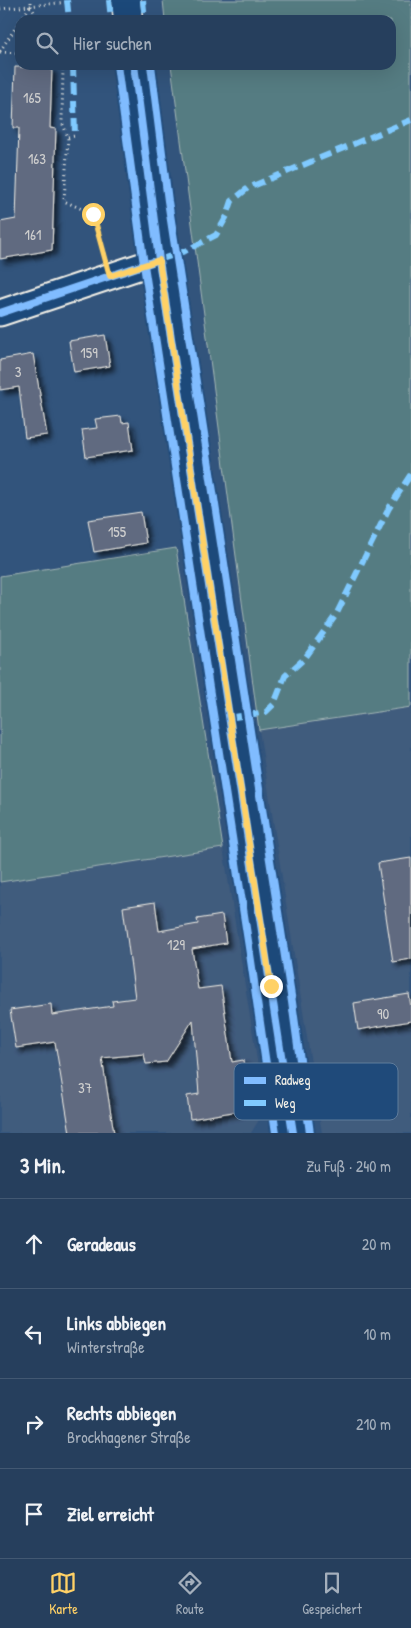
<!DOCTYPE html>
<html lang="de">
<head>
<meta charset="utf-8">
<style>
  :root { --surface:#263f5d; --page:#2e4663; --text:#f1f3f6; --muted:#a4afbc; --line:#425872; --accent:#ffd166 }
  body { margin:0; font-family:"Patrick Hand",sans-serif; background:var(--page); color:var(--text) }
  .stop { position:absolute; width:15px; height:15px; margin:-11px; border:4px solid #ffd166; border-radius:50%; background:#fff }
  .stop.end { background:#ffd166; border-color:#fff; box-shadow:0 1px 5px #0008 }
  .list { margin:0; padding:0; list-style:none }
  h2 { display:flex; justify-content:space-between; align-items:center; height:65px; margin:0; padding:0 20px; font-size:21px }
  h2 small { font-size:16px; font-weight:400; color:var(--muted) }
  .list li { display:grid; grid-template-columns:32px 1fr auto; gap:15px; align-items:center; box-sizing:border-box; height:90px; padding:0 20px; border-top:1px solid var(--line) }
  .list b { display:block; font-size:19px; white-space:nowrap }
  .list p { margin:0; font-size:16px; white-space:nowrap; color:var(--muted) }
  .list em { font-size:16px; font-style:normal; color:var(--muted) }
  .icon { flex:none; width:28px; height:28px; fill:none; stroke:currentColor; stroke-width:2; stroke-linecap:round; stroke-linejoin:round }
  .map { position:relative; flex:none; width:411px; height:1133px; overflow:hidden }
  .search { position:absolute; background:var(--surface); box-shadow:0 5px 20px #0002; left:15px; right:15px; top:15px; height:55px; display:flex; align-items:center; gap:12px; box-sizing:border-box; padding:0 18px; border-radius:15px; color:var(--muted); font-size:19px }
  .sheet { height:425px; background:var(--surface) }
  nav { display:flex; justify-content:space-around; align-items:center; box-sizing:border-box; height:70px; border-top:1px solid var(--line); background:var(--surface); font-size:14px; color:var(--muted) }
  nav a { display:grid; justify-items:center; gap:2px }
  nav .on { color:var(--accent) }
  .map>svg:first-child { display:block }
  .built { fill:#405b7d }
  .green { fill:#557c82; stroke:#a4b6b5 }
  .building { fill:#606a80; stroke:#f4f1e8; filter:url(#shadow) }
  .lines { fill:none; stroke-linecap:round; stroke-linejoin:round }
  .street-casing { stroke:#f4f1e8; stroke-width:29 }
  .secondary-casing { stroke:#f4f1e8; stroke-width:31 }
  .path { stroke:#f4f1e8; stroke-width:3; stroke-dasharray:1 4; stroke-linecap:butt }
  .street { stroke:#1f4a7a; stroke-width:25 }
  .secondary { stroke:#1f4a7a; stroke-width:28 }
  .quiet { stroke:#80caff; stroke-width:6; stroke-dasharray:12 6; stroke-linecap:butt }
  .cycleway-casing { stroke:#1f4a7a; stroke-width:11 }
  .cycleway { stroke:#80bcff; stroke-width:8 }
  .route { stroke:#ffd166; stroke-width:6 }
  .labels { text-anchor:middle; stroke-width:4; stroke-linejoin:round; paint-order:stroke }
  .number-label { font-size:15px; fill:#cfcfce }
  .key { fill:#1f4a7a; stroke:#5f7c9b; stroke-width:1 }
  .key-label { font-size:14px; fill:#f4f1e8 }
</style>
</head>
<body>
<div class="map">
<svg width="411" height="1133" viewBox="0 0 411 1133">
  <defs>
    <filter id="shadow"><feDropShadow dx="4.5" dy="4.5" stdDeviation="2.5" flood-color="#0009"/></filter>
  </defs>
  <rect width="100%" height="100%" fill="#32547c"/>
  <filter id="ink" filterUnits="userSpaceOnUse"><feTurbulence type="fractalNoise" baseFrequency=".02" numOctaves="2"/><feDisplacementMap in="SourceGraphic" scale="10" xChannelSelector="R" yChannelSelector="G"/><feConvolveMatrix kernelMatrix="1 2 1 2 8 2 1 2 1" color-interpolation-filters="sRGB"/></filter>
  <g filter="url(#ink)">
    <g class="built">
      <polygon points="411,707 411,1133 322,1133 259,730"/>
      <polygon points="223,848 265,1110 251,1133 0,1133 0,882"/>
    </g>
    <g class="green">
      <polygon points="163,0 411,0 411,707 259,730 171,65 391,65 391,20 165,20"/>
      <polygon points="176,548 223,848 0,882 0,576"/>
    </g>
    <g class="building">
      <polygon points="15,67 52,68 50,128 56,129 52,250 0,259 0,222 16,219 19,128 13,128"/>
      <polygon points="105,335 110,366 74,372 69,341"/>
      <polygon points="33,354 47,435 25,438 19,387 0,390 0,360"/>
      <polygon points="121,416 122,423 129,422 133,450 86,457 82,430 97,428 95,419"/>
      <polygon points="141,512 146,543 94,552 88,520"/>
      <polygon points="411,858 411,959 393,962 378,863"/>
      <polygon points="155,902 159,931 198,924 197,919 222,915 226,943 192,949 198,989 221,986 232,1062 243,1060 245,1074 250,1077 250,1086 247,1091 249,1099 239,1111 190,1119 187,1096 199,1094 193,1020 166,1062 146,1064 144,1054 102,1058 114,1133 70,1133 55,1042 16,1048 10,1010 51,1004 52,1015 113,1006 112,1001 135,998 123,907"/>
      <polygon points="409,994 411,1007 411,1021 358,1030 354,1003"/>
    </g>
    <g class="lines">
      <g class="street-casing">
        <polyline id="street" points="0,313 159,260"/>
      </g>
      <g class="secondary-casing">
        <g id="secondary">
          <polyline points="126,0 128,20"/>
          <polyline points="134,65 159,260 293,1133"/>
        </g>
      </g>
      <g class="path">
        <polyline points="31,6 38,20"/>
        <polyline points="0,9 67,2"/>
        <polyline points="21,20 31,5 31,0"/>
        <polyline points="0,51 20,21"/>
        <polyline points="0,52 20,53"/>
        <polyline points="61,65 63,68 62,122 68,137 64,201 93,214 104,254"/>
        <polyline points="68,137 75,136"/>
      </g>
      <use href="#street" class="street"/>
      <use href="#secondary" class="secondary"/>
      <g class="quiet">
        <polyline points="67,0 69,20"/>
        <polyline points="109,0 111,20"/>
        <polyline points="143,0 145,20"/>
        <polyline points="73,65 75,136"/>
        <polyline points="159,260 185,251 216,235 227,216 232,201 248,188 411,120"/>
        <polyline points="229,718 266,712 274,704 285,676 305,658 336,615 389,508 411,474"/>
      </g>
      <g class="cycleway-casing">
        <g id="cycleway">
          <polyline points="117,65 144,265 250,954 276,1133"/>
          <polyline points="134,65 159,260 293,1133"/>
          <polyline points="151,65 168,201 292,1002 310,1133"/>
          <polyline points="0,313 152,262"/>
        </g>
      </g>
      <use href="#cycleway" class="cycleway"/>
    </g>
  </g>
  <g class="lines" filter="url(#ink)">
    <polyline class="route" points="93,214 110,276 159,260 271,986"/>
  </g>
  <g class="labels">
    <g class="number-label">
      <text x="32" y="103">165</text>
      <text x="37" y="164">163</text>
      <text x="33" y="240">161</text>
      <text x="89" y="358">159</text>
      <text x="18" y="377">3</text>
      <text x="117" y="537">155</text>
      <text x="176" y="950">129</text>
      <text x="383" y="1019">90</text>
      <text x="85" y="1093">37</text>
    </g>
  </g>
  <rect x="234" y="1063" width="164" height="57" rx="8" class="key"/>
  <rect x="244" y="1077" width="22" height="7" fill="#80bcff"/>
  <rect x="244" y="1100" width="22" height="6" fill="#80caff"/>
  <g class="key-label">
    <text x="275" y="1085">Radweg</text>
    <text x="275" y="1108">Weg</text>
  </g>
</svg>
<div class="stop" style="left:93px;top:214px"></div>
<div class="stop end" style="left:271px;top:986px"></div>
<div class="search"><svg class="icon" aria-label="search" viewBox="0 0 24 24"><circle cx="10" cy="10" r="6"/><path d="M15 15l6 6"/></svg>Hier suchen</div>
</div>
<section class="sheet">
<h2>3 Min.<small>Zu Fuß · 240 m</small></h2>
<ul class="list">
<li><svg class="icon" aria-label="ahead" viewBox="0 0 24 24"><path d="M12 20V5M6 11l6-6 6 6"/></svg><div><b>Geradeaus</b></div><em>20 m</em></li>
<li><svg class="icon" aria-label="left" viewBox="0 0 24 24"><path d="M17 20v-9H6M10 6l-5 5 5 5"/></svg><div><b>Links abbiegen</b><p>Winterstraße</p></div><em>10 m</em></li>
<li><svg class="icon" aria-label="right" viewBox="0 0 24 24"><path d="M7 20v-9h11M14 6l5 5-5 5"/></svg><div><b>Rechts abbiegen</b><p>Brockhagener Straße</p></div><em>210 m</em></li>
<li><svg class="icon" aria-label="arrive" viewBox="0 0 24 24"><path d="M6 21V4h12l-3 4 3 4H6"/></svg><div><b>Ziel erreicht</b></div></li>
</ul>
</section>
<nav>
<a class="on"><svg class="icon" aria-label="map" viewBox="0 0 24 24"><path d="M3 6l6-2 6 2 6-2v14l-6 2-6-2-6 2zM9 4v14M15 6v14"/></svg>Karte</a>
<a><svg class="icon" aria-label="directions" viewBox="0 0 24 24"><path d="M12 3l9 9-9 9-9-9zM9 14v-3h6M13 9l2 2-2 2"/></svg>Route</a>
<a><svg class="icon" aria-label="saved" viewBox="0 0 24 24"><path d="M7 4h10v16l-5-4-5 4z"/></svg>Gespeichert</a>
</nav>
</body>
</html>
